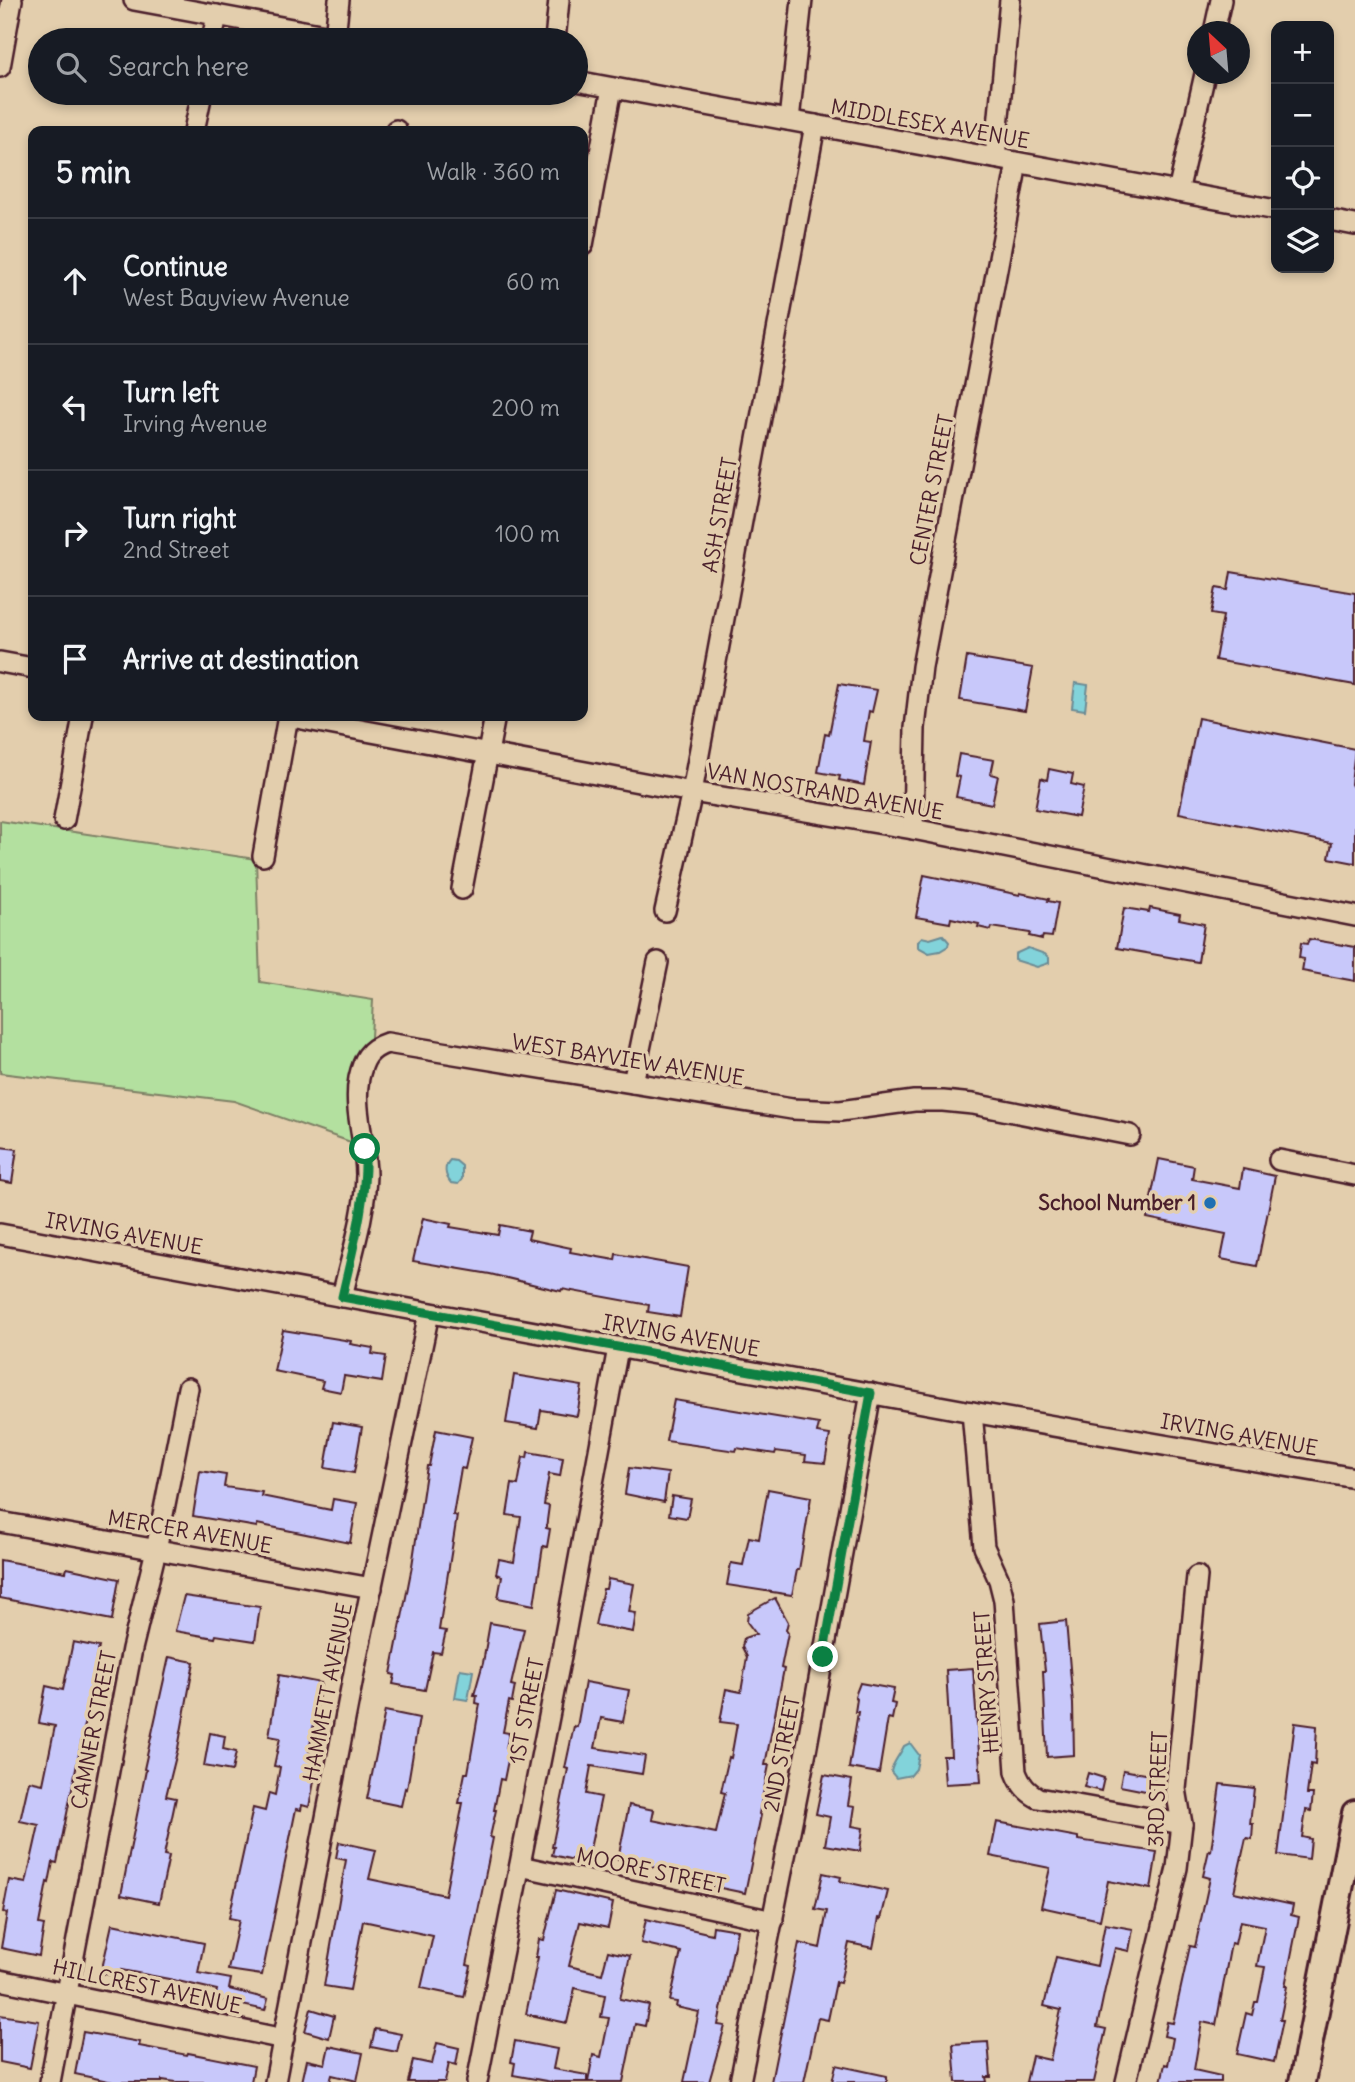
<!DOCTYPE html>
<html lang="en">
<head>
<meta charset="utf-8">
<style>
  :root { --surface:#171b24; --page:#20242c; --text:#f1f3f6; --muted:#9ea1a6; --line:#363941 }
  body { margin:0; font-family:Delius,sans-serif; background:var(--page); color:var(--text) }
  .controls { position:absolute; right:21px; top:21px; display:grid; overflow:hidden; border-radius:14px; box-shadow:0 4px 10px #0003 }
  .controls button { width:63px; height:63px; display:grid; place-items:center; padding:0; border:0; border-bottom:2px solid var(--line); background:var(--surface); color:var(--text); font:35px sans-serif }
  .compass { position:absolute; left:1187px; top:21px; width:63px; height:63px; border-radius:50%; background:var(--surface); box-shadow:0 4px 10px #0003; rotate:334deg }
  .stop { position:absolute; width:21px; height:21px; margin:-16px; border:5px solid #0b8043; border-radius:50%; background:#fff }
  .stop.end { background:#0b8043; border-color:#fff; box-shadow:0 2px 7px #0008 }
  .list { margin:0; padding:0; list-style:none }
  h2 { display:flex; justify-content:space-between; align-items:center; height:91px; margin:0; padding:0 28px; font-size:30px }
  h2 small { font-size:23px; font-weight:400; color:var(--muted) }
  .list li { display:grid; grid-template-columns:46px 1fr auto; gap:21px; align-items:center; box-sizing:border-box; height:126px; padding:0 28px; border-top:2px solid var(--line) }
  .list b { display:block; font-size:26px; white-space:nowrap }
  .list p { margin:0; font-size:23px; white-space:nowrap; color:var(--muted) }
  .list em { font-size:23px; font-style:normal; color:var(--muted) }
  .icon { flex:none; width:38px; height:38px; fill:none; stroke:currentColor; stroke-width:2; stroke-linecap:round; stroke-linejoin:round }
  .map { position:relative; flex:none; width:1355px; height:2082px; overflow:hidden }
  .search { position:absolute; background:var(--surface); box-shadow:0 4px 10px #0003; left:28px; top:28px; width:560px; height:77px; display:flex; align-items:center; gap:18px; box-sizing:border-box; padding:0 24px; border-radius:38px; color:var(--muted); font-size:26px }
  .panel { position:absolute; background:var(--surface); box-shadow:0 4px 10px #0003; left:28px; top:126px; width:560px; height:595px; border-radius:14px }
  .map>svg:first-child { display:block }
  .green { fill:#b3e09f; stroke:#7e8065; stroke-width:2 }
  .water { fill:#82d3da; stroke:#6c8b94; stroke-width:2 }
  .building { fill:#c8c8fa; stroke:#4a1f2b; stroke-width:2 }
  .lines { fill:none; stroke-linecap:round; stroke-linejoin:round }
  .minor-casing { stroke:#4a1f2b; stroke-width:24 }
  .major-casing { stroke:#4a1f2b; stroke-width:30 }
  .minor { stroke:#e3cead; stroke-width:19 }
  .major { stroke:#e3cead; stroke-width:24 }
  .route { stroke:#0b8043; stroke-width:9 }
  .poi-dot { fill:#1f6fb2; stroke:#e3cead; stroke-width:2.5 }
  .labels { text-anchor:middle; stroke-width:7; stroke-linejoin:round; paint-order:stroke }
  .street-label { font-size:21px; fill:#4a1f2b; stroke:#e3cead }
  .poi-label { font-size:21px; font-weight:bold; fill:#4a1f2b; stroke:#e3cead; text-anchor:end }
</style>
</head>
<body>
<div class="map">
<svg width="1355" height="2082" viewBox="0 0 1355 2082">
  <rect width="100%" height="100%" fill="#e3cead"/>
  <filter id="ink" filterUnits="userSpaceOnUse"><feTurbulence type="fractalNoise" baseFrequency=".0143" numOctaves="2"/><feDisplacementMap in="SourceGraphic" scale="14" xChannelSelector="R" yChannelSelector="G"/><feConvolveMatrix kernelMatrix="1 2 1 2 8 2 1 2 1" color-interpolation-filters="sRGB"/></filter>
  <g filter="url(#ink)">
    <polygon class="green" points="0,821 256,859 260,982 373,1000 365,1147 234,1101 0,1073"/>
    <g class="water">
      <polygon points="1075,683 1088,685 1085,710 1072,708"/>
      <polygon points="943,935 949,942 948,946 940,951 929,953 918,947 918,941 922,937 930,939"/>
      <polygon points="1028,948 1045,954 1049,958 1049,963 1037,967 1015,960 1015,954"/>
      <path d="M450,1160L456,1161L462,1166V1179L458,1184L451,1183C445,1176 443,1167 450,1160Z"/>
      <polygon points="460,1669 473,1671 468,1700 455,1698"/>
      <path d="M910,1743L919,1755L916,1769L911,1775L896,1778L891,1772C892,1763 900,1755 904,1746Z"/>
    </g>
    <g class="building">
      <polygon points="1231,572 1355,593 1355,685 1215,660 1223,616 1211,614 1216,588 1228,590"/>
      <polygon points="967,657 1033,668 1025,711 960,700"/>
      <polygon points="839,684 877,690 872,712 869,711 864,741 871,742 864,785 839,780 840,776 818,772 825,734 829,735"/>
      <polygon points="1198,718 1355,749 1351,784 1355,791 1355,863 1329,858 1332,843 1179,813"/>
      <polygon points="959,754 994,760 991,774 998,776 992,804 956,797 960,777 955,776"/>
      <polygon points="1049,769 1073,774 1071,784 1084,787 1078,817 1035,809 1041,778 1047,780"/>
      <polygon points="924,875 1020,895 1020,893 1049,899 1048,901 1058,903 1052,937 1043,936 1042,939 1029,936 1030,933 992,927 991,930 978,927 979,924 951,918 950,923 916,917"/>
      <polygon points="1124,908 1149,912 1150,908 1180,914 1179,919 1204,924 1198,962 1117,948"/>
      <polygon points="1309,939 1355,947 1355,981 1302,971 1304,959 1299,958 1301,943 1307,944"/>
      <polygon points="0,1147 17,1149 12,1183 0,1181"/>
      <polygon points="1159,1159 1194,1166 1192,1179 1240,1188 1243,1169 1275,1176 1257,1266 1221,1259 1226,1234 1147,1218"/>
      <polygon points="423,1218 451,1224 450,1227 498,1235 500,1225 530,1231 528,1239 571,1248 570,1252 615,1260 616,1254 688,1267 680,1317 648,1312 649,1305 562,1289 561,1291 490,1274 413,1261"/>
      <polygon points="283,1330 351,1341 350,1344 373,1348 372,1354 386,1356 382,1382 344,1376 341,1392 321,1388 323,1381 274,1371"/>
      <polygon points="514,1375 582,1386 577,1416 541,1410 538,1428 506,1423"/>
      <polygon points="674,1400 819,1424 817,1433 830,1435 825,1463 805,1461 806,1455 776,1451 775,1454 737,1448 736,1451 666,1441"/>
      <polygon points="333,1422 362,1427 354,1473 325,1468"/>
      <polygon points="436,1430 472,1437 465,1469 461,1468 453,1515 457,1516 439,1630 446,1631 441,1653 433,1652 425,1690 393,1684 395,1675 391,1674 412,1566 427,1466 429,1466"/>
      <polygon points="528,1452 563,1458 560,1476 549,1474 544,1505 549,1506 546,1528 550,1529 547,1547 543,1546 534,1605 498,1598 502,1576 496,1574 499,1559 514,1562 521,1517 507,1515 512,1484 518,1485 523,1457 527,1458"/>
      <polygon points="629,1468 668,1473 664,1502 625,1494"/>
      <polygon points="200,1471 226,1475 224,1487 262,1492 261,1496 331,1510 333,1499 357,1503 350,1543 257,1524 257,1527 193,1516"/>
      <polygon points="768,1489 811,1497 799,1570 797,1570 792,1595 727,1585 731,1563 743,1565 749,1537 759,1539"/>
      <polygon points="672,1496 691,1499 687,1518 669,1515"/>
      <polygon points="0,1560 66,1572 67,1568 119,1579 112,1620 0,1598"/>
      <polygon points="608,1579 634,1584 629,1612 636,1613 633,1632 595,1625 603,1589 606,1589"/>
      <polygon points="184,1596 260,1607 255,1641 216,1635 215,1638 175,1631"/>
      <polygon points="775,1598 788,1622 786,1630 788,1633 781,1668 784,1669 765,1765 769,1765 759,1814 761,1815 745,1893 706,1885 707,1878 618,1859 629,1805 654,1810 652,1820 716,1833 725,1793 721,1792 729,1757 731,1758 737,1724 720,1722 726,1689 741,1692 747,1657 742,1647 744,1638 756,1634 747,1622 748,1613"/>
      <polygon points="1066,1621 1073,1704 1074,1755 1047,1757 1043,1671 1045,1671 1040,1624"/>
      <polygon points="490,1623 524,1629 511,1685 515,1686 512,1702 509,1701 503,1732 509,1733 506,1749 510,1750 504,1780 500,1779 494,1810 496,1810 490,1837 493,1838 467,1965 471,1966 464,1997 421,1988 433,1936 363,1921 350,1990 324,1986 346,1860 336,1858 339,1842 376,1850 369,1879 445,1895 463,1803 459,1803 465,1773 468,1773 480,1704 476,1703 477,1695 474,1695 483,1663"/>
      <polygon points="73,1642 99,1647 96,1660 98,1660 57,1863 53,1862 49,1883 47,1882 39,1924 44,1925 39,1956 1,1948 7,1913 3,1912 9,1880 26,1883 39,1825 20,1821 29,1781 43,1784 55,1726 39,1723 46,1686 63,1690"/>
      <polygon points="169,1657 194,1662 178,1748 166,1796 176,1798 164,1855 169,1856 159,1903 121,1895 146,1770 144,1769"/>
      <polygon points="973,1668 981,1782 945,1784 943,1756 951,1756 946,1670"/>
      <polygon points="279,1675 321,1683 309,1751 319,1756 309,1807 302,1805 301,1810 296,1809 262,1975 228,1970 239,1920 229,1918 253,1808 265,1811 269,1793 275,1795 280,1767 274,1766 280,1738 269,1736"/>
      <polygon points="585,1682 629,1690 623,1722 601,1718 595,1748 645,1756 642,1774 591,1766 586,1794 601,1797 587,1863 552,1855 554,1847 552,1847 568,1769 565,1768 574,1726 577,1727"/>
      <polygon points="860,1683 894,1689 891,1703 895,1704 892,1719 888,1718 879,1773 849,1768 858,1712 855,1712 857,1699 855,1696"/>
      <polygon points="385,1711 419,1718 407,1789 405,1788 401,1806 367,1799"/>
      <polygon points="1295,1723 1317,1726 1315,1765 1311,1764 1307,1794 1313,1794 1311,1811 1306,1810 1302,1837 1311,1839 1309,1859 1278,1855"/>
      <polygon points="210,1733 225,1736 223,1749 236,1752 232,1771 204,1766"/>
      <polygon points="1123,1770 1155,1776 1151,1792 1120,1786"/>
      <polygon points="1088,1773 1104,1778 1101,1791 1084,1787"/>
      <polygon points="824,1775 852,1780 848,1805 855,1806 852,1826 863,1828 860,1851 825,1845 830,1817 816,1814"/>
      <polygon points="1220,1784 1254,1788 1250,1824 1253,1824 1252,1839 1246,1838 1234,1892 1293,1905 1291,1915 1299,1917 1285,1986 1287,1986 1280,2020 1283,2020 1274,2062 1237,2054 1246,2013 1252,2015 1255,2002 1258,2002 1265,1967 1257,1966 1265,1926 1240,1921 1235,1944 1231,1943 1216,2025 1202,2022 1194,2070 1221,2076 1221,2082 1161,2082 1165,2064 1168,2065 1173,2038 1164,2036 1167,2022 1173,2023 1190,1946 1195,1947 1210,1878 1203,1876 1209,1850 1211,1851"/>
      <polygon points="997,1822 1078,1837 1078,1840 1157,1852 1151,1889 1108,1881 1100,1920 1041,1907 1050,1868 990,1856"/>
      <polygon points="823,1873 841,1877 840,1881 888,1891 881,1919 879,1918 873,1948 849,1943 840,1983 836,1982 828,2020 818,2018 804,2082 771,2082 799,1943 820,1948 827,1911 815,1909"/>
      <polygon points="556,1890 613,1903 608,1928 580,1922 569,1966 602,1974 608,1951 630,1956 620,1999 649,2005 645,2026 635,2024 623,2082 588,2082 593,2055 601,2057 609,2018 601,2017 605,1995 575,1988 567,2023 526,2014 538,1957 536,1957 539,1939 544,1940"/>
      <polygon points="646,1919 712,1934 713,1926 737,1930 718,2025 725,2026 709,2082 684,2082 699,2012 676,2007 677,2002 670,2001 681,1952 641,1943"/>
      <polygon points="112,1924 204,1943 198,1973 231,1979 229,1989 268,1999 265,2010 215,1999 217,1990 169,1979 121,1970 120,1977 101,1973"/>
      <polygon points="1105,1924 1133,1929 1129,1951 1115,1948 1105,1989 1097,2027 1106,2029 1094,2082 1026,2082 1032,2056 1050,2060 1061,2010 1044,2006 1056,1957 1097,1966"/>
      <polygon points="311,2009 334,2016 329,2038 305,2031"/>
      <polygon points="0,2015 39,2021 30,2068 0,2062"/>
      <polygon points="375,2029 401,2034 397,2052 371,2047"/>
      <polygon points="83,2032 140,2042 139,2046 187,2055 188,2053 254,2066 251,2082 176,2082 162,2080 162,2082 113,2082 75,2074"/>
      <polygon points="515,2041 557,2049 553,2069 587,2075 587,2082 552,2082 513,2075 515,2063 511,2062"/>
      <polygon points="988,2042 991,2077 986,2077 987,2082 956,2082 953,2044"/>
      <polygon points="437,2043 459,2048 456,2065 449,2063 445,2082 408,2082 413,2060 432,2064"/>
      <polygon points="329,2046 363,2053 357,2081 332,2075 330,2082 302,2082 307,2060 325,2064"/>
      <polygon points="836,2065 887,2076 887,2082 832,2082"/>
    </g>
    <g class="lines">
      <g class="minor-casing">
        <g id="minor">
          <polyline points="134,0 352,40"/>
          <polyline points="1214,32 1221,0"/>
          <polyline points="335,37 339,0"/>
          <polyline points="212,40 217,15"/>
          <polyline points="555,40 559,0"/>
          <polyline points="0,67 12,0"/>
          <polyline points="576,81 1276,210"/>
          <polyline points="789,120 802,0"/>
          <polyline points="194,131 202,93"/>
          <polyline points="396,131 396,130"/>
          <polyline points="995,158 1010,0"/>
          <polyline points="1178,192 1205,74"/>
          <polyline points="1329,220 1355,225"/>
          <polyline points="583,245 612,88"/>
          <polyline points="0,662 33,668"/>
          <polyline points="286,716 692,792 913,829 1355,916"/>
          <polyline points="64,820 83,716"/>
          <polyline points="913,829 915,728 922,667 1017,163"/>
          <polyline points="263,856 288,716"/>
          <polyline points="462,889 495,716"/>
          <polyline points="665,911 692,792 815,125"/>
          <polyline points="633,1083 658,962"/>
          <polyline points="1279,1160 1355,1175"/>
          <polyline points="0,1234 972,1412 1355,1478"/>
          <path d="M342,1297C351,1257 365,1216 366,1175C366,1143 353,1110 359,1078C363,1060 368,1049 387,1043L792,1109L840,1111L914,1101H943L973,1104L1130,1135"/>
          <path d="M972,1412L984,1547L999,1580L1004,1600L1016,1772C1021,1785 1026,1791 1038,1798L1182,1824"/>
          <polyline points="0,1522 372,1588"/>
          <polyline points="520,1866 773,1921"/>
          <polyline points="0,1980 284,2039"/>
          <polyline points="50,2082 132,1649 156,1550 188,1388"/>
          <polyline points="275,2082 357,1657 429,1313"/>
          <polyline points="477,2082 561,1656 618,1348"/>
          <polyline points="740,2082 806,1751 871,1393"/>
          <polyline points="1126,2082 1177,1868 1182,1824 1176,1789 1197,1576"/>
        </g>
      </g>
      <g class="major-casing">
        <polyline id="major" points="1302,2082 1355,1813"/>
      </g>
      <use href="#minor" class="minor"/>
      <use href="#major" class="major"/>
    </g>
  </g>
  <g class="lines" filter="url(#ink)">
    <path class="route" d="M365,1149C367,1200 353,1248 342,1297L871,1393L823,1657"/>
  </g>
  <circle class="poi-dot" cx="1210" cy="1203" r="7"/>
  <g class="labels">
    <g class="street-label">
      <text transform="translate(930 124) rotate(10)" y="7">MIDDLESEX AVENUE</text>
      <text transform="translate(932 490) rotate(-79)" y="7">CENTER STREET</text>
      <text transform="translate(720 515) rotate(-80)" y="7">ASH STREET</text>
      <text transform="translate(825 792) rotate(10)" y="7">VAN NOSTRAND AVENUE</text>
      <text transform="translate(628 1060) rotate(9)" y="7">WEST BAYVIEW AVENUE</text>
      <text transform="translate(124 1234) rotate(10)" y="7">IRVING AVENUE</text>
      <text transform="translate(681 1336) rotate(10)" y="7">IRVING AVENUE</text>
      <text transform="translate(1239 1435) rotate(10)" y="7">IRVING AVENUE</text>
      <text transform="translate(190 1532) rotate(10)" y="7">MERCER AVENUE</text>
      <text transform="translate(987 1682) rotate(-94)" y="7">HENRY STREET</text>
      <text transform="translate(328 1692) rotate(-79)" y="7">HAMMETT AVENUE</text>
      <text transform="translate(527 1711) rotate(-79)" y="7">1ST STREET</text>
      <text transform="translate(94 1730) rotate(-79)" y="7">CAMNER STREET</text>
      <text transform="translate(782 1754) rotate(-79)" y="7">2ND STREET</text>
      <text transform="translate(1158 1789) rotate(-88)" y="7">3RD STREET</text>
      <text transform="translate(651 1871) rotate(12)" y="7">MOORE STREET</text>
      <text transform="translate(147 1987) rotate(12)" y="7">HILLCREST AVENUE</text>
    </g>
    <g class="poi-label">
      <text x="1196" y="1210">School Number 1</text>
    </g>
  </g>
</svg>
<div class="controls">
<button>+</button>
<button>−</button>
<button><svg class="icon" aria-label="locate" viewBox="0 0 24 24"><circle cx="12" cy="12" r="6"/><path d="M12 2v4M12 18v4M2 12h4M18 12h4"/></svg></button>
<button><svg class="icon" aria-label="layers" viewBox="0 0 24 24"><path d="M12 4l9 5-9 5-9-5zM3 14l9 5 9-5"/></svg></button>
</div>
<svg class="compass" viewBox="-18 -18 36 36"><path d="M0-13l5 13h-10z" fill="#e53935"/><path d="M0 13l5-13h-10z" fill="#9ea1a6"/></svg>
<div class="stop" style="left:365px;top:1149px"></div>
<div class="stop end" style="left:823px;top:1657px"></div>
<div class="search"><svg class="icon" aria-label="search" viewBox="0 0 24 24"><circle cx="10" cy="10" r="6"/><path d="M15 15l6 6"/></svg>Search here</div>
<section class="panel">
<h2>5 min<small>Walk · 360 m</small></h2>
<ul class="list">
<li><svg class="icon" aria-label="ahead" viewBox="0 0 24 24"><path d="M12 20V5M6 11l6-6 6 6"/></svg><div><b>Continue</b><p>West Bayview Avenue</p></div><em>60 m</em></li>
<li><svg class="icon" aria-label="left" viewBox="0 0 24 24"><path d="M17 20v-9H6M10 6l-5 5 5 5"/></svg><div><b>Turn left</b><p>Irving Avenue</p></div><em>200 m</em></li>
<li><svg class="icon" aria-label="right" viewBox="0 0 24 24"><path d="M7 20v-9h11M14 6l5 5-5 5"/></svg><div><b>Turn right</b><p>2nd Street</p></div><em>100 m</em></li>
<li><svg class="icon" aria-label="arrive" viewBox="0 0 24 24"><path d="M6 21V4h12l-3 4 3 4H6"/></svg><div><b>Arrive at destination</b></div></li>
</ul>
</section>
</div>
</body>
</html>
